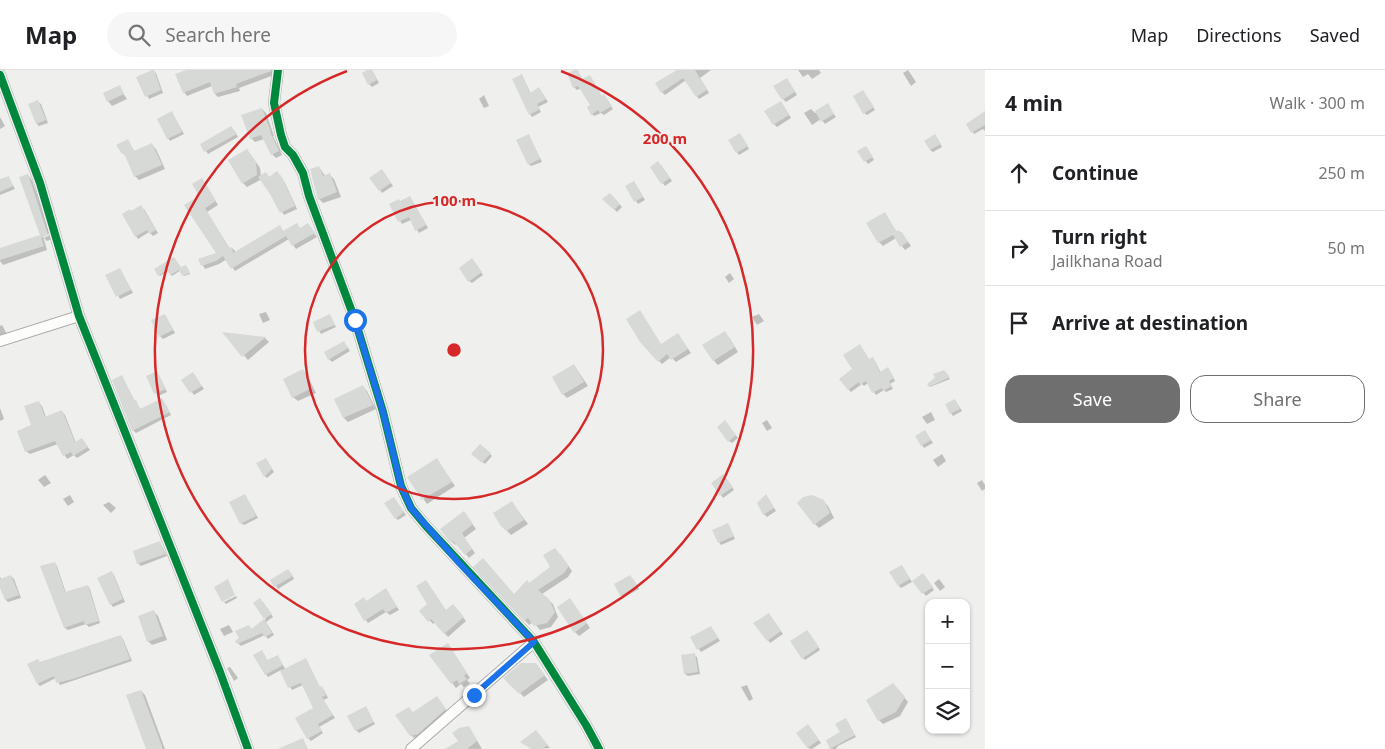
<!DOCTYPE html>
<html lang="en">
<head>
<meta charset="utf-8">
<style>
  :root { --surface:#fff; --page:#f6f6f6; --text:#202124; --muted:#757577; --line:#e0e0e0; --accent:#6e6f6e }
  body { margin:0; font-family:"Noto Sans",sans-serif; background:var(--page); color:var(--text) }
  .controls { position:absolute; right:15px; bottom:15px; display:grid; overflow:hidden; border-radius:10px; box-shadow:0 1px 4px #0004 }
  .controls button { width:45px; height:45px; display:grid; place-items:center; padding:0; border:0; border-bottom:1px solid var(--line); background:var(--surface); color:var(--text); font:25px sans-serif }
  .stop { position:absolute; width:15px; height:15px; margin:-11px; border:4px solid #1a73e8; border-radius:50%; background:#fff }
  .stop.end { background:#1a73e8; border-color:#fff; box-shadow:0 1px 5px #0008 }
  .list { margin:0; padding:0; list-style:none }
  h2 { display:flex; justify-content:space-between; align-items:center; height:65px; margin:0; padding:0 20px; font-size:21px }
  h2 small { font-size:16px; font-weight:400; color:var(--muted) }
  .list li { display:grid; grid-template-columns:32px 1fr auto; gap:15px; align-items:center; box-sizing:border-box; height:75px; padding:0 20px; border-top:1px solid var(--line) }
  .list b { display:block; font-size:19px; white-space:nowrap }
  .list p { margin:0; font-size:16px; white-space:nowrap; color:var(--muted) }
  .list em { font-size:16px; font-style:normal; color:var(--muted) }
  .actions { display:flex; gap:10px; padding:15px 20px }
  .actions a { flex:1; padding:11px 0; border:1px solid var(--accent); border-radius:15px; text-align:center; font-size:18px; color:var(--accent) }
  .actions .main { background:var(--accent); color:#fff }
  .icon { flex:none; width:28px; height:28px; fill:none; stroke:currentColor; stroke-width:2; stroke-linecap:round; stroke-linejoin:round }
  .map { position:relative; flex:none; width:985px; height:679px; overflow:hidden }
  header { display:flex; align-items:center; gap:30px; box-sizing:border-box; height:70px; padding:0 25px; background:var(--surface); border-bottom:1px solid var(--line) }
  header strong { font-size:24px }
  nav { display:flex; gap:28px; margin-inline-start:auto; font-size:18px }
  .search { width:350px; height:45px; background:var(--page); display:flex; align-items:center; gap:12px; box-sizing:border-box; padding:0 18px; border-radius:28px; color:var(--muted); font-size:19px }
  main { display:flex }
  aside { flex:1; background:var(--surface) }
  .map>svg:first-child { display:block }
  .shadow { fill:#0003 }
  .building { fill:#d7d9d7 }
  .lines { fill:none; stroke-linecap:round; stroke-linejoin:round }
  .minor-casing { stroke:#abacab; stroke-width:12 }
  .minor { stroke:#fdfdfc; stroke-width:10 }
  .cycleway-casing { stroke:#eef1ed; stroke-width:11 }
  .cycleway { stroke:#00873e; stroke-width:8 }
  .route { stroke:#1a73e8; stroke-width:6 }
  .ring { fill:none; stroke:#d62828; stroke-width:2.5 }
  .centre { fill:#d62828; stroke:#eef1ed; stroke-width:2.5 }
  .ring-label { font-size:15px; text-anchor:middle; font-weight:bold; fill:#d62828; stroke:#eef1ed; stroke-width:4; stroke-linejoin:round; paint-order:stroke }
</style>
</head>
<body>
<header>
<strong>Map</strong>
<div class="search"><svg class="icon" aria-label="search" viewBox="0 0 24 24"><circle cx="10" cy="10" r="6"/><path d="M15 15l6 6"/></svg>Search here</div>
<nav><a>Map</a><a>Directions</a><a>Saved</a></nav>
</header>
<main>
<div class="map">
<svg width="985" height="679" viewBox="0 0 985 679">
  <rect width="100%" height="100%" fill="#eff0ee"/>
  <g class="shadow">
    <polygon points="189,0 272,0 274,5 239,18 240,21 218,27 215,24 212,16 187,26 184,22"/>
    <polygon points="369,0 373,2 379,13 372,17 369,14"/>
    <polygon points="577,0 583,10 602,27 606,29 613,39 604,45 601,43 594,46 592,44 591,36 581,18 577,20 574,17"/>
    <polygon points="680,0 711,0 700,8 709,23 699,29 686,10 665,25 662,22"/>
    <polygon points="798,0 819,0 821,3 812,9 808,4 803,7"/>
    <polygon points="908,0 916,12 911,16 903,3"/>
    <polygon points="153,1 156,3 163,23 149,29 138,8"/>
    <polygon points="522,5 531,24 541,21 548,32 538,37 541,42 532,47 530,44"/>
    <polygon points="789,12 797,25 786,32 783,29"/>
    <polygon points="119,17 127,29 112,36 108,31"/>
    <polygon points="863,21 875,40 867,45 864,43"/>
    <polygon points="484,25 489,36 484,38 479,29"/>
    <polygon points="38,32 41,34 48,53 39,56 37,54"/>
    <polygon points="783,35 791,48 777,57 774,54"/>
    <polygon points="827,35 836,47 825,54 821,49 812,55 804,43 811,39 815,43"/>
    <polygon points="262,39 266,43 274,66 273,66 282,85 276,88 272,84 264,69 255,72 251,68"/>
    <polygon points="172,43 184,64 170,71 168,68"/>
    <polygon points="985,43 985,61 983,59 974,64 968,55"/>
    <polygon points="0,47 5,56 0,59"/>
    <polygon points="234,60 238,67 208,84 202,75"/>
    <polygon points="529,66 542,92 531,96 529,94"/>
    <polygon points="742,67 749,79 739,85 737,82"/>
    <polygon points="937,68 942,77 933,82 930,80"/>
    <polygon points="127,70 135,82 152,75 156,79 165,99 139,110 135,106 127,88 123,83"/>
    <polygon points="868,80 874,90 868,94 859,81"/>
    <polygon points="251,85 260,98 261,107 270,108 280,105 285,113 297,139 284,145 262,109 247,117 243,113"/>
    <polygon points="661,95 672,111 665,116 651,97"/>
    <polygon points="319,97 325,106 330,105 334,109 341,127 323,133 319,129"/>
    <polygon points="384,103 393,116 382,123 380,120"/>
    <polygon points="28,105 32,110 50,163 43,166 47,180 3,195 0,191 0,179 42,166"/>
    <polygon points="8,107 15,119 0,125 0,111"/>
    <polygon points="205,113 218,135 207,142 230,179 232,178 236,182 280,157 284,162 297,154 300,159 308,154 317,167 296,179 289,169 235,201 227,189 219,194 205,199 200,190 218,184 201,126"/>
    <polygon points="636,115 645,130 638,134 627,116"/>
    <polygon points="610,124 622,137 617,142 604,129"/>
    <polygon points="410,127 428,158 419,163 411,150 402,154 390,134 400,132"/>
    <polygon points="144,139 158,163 153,166 149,162 138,169 136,166 132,142"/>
    <polygon points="884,144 897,162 903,165 911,176 905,180 896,168 883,176 879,172 868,154"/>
    <polygon points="50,165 52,169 47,171 44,168"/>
    <polygon points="475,193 483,205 472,213 469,211"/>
    <polygon points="187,197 190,204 184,206 181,200 172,206 168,201 160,206 155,199"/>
    <polygon points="120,199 133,223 120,229 107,205"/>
    <polygon points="730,203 734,209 729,213 725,207"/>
    <polygon points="266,242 270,250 263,253 259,244"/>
    <polygon points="759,244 764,251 757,255 752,247"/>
    <polygon points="165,245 175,263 163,269 160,266"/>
    <polygon points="330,246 336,257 321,264 314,252"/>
    <polygon points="2,255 7,264 0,267 0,256"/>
    <polygon points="225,264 265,268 269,272 248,290"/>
    <polygon points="678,265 691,283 676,292 671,287 662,294 641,272 662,275"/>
    <polygon points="729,267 738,282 718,295 714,291"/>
    <polygon points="346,275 350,281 332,292 329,289"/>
    <polygon points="870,290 875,291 881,303 890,301 895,311 890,314 893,319 886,322 884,320 876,325 868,313 864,316 862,314 851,322 849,320 841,309"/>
    <polygon points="574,295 588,316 567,328 563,324"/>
    <polygon points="303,300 307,305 316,323 298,331 293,327"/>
    <polygon points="943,301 950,309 930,317 928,314"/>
    <polygon points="157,302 167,322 158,326 147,306"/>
    <polygon points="193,304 204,319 194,325 183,310"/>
    <polygon points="122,306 135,332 141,340 162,329 171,345 136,363 133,360"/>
    <polygon points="363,317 367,321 376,339 348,352 344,348 335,330"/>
    <polygon points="955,330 962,341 953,346 951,343"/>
    <polygon points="38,332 42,336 46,347 61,341 65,345 76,373 82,369 90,380 77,388 74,385 67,389 58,374 30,384 26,381"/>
    <polygon points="0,338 4,349 0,351"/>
    <polygon points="931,342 935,350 927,354 922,347"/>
    <polygon points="767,350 772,358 767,361 762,353"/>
    <polygon points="727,355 738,368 732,373 729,371"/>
    <polygon points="927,364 933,373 924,378 922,375"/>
    <polygon points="473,384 490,384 492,386 485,394"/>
    <polygon points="942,384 946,391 938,397 933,390"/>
    <polygon points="437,390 455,416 427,434 409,408"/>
    <polygon points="268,392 274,402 267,408 265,406"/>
    <polygon points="45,405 51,413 44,417 38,410"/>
    <polygon points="726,408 734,420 723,428 721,425"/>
    <polygon points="982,410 985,415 985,419 982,421 977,413"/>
    <polygon points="70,425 74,432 68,436 63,429"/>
    <polygon points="245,425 258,448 244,455 241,453"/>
    <polygon points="768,428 776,441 767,447 764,444"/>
    <polygon points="396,431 406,445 398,450 396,448"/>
    <polygon points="823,431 828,436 834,448 819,458 815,454"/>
    <polygon points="109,432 116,438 111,443 103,435"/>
    <polygon points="512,433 528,454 511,465 501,454"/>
    <polygon points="467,447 476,459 464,468 475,483 469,488 457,473 455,475 451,471"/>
    <polygon points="728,454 735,469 721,475 719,472"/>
    <polygon points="160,472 167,486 141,496 138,493"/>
    <polygon points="560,484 572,501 568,507 542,524 553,534 558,547 551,557 540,560 533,552 529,555 475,497 514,525 552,498"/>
    <polygon points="55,494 57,496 66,523 88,516 90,519 100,553 89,557 86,554 68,560 65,558 42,497"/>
    <polygon points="904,499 912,512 901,518 899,516"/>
    <polygon points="111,503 114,505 125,532 113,537 111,534"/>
    <polygon points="291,503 294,509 278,519 272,510"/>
    <polygon points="11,506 14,509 21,528 8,532 6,530 0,514 0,507 2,510"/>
    <polygon points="925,507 934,520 926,526 914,511"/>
    <polygon points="633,509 639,519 623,528 621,525"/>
    <polygon points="939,509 945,517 940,521 934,513"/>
    <polygon points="426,511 446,541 456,539 466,551 448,567 435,552 433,554 421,541 429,534"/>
    <polygon points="388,523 399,540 390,545 386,542 368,553 355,534 364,529 367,532"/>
    <polygon points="236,526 237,528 226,534 224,532"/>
    <polygon points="570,529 590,558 579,566 575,562"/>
    <polygon points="263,532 273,547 266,552 274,565 268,569 265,565 241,576 238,573 249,556 252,560 266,549 255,534"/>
    <polygon points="154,542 158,546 167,570 152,575 148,571"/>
    <polygon points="771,547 783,564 770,573 768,570"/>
    <polygon points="229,555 233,562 224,566 220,559"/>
    <polygon points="713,560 720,571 701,582 691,567"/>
    <polygon points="810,564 820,580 805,590 803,588"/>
    <polygon points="120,566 123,569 132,591 60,615 56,608 40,616 38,614 41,593"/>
    <polygon points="447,574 470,608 467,610 470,613 464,617 461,614 456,618 431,585"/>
    <polygon points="264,584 268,592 278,587 286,600 324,620 328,628 323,630 335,648 319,657 323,663 311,671 308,668 314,638 303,615 292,620 281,600 268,607 266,604"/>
    <polygon points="694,585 697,587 700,604 688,606 685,604"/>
    <polygon points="536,594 548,610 524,627 505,608"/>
    <polygon points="230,597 238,608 234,611 227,598"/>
    <polygon points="747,615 753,629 749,631 741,617"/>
    <polygon points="897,619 908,632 900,646 883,654 879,650"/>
    <polygon points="141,621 145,625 165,679 147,679"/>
    <polygon points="439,630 448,643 421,666 414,668 411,665 413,644"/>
    <polygon points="365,638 375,654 359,663 356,660"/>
    <polygon points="846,650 856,667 838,676 836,679 831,679 827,671 841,662"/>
    <polygon points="469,657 482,679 448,679 460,671"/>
    <polygon points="811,659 821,673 812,679 808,678 798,663"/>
    <polygon points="538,665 550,678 531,679"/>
  </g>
  <g class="building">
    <polygon points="152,0 154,0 161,20 145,27 136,7"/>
    <polygon points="186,0 271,0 271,1 236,14 237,17 214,24 210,12 183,23 175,4"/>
    <polygon points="367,0 372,0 377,10 368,15 362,3"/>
    <polygon points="574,0 578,0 582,9 590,5 602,26 604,24 612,36 600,43 598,40 591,45 587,37 590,35 578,16 573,18 567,3"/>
    <polygon points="677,0 695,0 707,20 696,27 683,8 661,23 655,13"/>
    <polygon points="522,4 530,23 539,17 546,29 537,34 540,39 529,45 512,9"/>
    <polygon points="787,8 795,22 782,30 773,16"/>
    <polygon points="120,15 124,24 107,32 103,23"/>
    <polygon points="863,20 874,37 863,44 853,26"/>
    <polygon points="38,30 46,50 36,54 28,34"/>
    <polygon points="781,31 789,45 773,55 764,41"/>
    <polygon points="828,33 834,44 821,52 815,41"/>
    <polygon points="262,38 271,62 270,62 279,81 271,85 261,65 250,69 241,45"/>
    <polygon points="172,41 182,62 167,69 157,49"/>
    <polygon points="985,41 985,55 971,63 966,54"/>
    <polygon points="231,56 237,64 204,82 200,74"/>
    <polygon points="740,63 748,76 736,83 728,70"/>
    <polygon points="529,64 540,89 528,95 516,70"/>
    <polygon points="935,64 941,74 930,80 924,71"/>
    <polygon points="128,69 134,81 152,73 162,95 134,107 124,83 122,84 116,75"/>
    <polygon points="866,76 873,87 864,92 857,81"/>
    <polygon points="247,79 256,92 257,105 242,114 228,90"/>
    <polygon points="658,91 670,108 661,114 650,97"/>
    <polygon points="319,96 323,106 330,103 337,122 318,130 310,99"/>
    <polygon points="382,99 391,113 379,121 369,108"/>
    <polygon points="277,101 283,109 295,136 280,143 270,124 258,107 266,102 269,107"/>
    <polygon points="28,104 48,165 41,168 19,107"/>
    <polygon points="9,106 13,116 0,122 0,109"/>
    <polygon points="202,108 216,131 205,138 229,178 232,177 233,183 280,155 283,161 297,153 300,158 308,153 315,163 292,176 286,166 231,199 223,186 216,191 201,196 198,189 216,183 184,135 199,126 192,114"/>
    <polygon points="634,111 643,127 634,132 625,116"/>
    <polygon points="610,123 620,134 614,140 602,129"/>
    <polygon points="410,126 426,155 415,161 409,147 398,152 389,134 399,129 400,131"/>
    <polygon points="141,135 156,160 149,164 147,160 135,167 122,144 130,139 131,141"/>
    <polygon points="885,142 896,161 899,160 900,162 902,162 908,172 900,177 893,165 878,173 866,153"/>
    <polygon points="40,165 44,176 0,190 0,178"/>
    <polygon points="174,187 181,197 186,195 190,203 182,206 179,200 170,205 167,200 158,206 154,199"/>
    <polygon points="472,188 482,202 468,212 459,198"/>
    <polygon points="120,198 131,220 116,227 105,205"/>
    <polygon points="640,240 661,274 678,263 688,279 671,290 667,284 658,292 640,272 626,249"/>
    <polygon points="165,244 173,260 159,267 151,250"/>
    <polygon points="330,244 335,255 317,262 313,252"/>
    <polygon points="725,261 735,277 713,291 702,275"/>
    <polygon points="222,262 248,265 266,267 242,287"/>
    <polygon points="344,271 348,278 328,290 324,282"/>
    <polygon points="860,274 869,289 873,287 880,302 888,297 894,308 889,311 892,316 883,321 882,318 872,323 866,311 860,315 859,312 848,320 839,309 852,299 843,285"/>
    <polygon points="574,294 584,312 562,325 552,307"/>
    <polygon points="303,299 312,318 292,328 283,309"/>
    <polygon points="944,300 950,307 929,317 927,314 935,308 933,304"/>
    <polygon points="157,301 166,319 154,324 146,306"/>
    <polygon points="193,302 202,316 190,323 181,310"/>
    <polygon points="122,305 134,331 136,330 140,339 162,328 170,342 132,361 112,310"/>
    <polygon points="363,315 373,335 343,348 334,329"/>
    <polygon points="955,329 960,339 950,344 945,334"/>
    <polygon points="39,331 45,347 62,340 75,372 82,368 88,377 73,386 71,382 63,386 55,371 25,382 17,361 31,355 24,336"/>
    <polygon points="725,350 736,365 728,372 717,357"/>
    <polygon points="925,360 931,370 921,376 915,366"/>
    <polygon points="480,374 491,383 482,393 471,384"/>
    <polygon points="266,388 272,399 264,407 256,393"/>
    <polygon points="437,388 452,412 422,430 407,407"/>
    <polygon points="723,404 733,417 720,426 711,413"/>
    <polygon points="245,424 256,446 240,454 229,432"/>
    <polygon points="766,424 774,438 763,445 757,433"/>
    <polygon points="812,425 824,430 830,443 814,455 797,433 803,427"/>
    <polygon points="394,427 404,442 395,449 384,433"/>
    <polygon points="512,431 524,450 506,461 500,455 493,443"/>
    <polygon points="464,441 473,454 462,463 472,479 465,485 452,470 450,472 440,459"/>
    <polygon points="728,453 734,466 718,473 712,460"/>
    <polygon points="160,471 165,484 137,494 133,481"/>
    <polygon points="555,478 569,496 564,503 538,520 549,529 555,542 547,553 534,556 528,548 524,551 473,497 483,488 514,524 527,510 529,513 550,497 543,485"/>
    <polygon points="55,492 65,522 88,515 99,551 85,555 84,551 64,558 40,496"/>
    <polygon points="902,495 910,509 898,516 889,502"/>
    <polygon points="288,499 293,506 274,517 270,510"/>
    <polygon points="112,501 123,529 110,535 97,508"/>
    <polygon points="923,503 933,517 922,524 912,511"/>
    <polygon points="11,505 19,525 5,530 0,518 0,509"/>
    <polygon points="630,505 638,516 620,526 614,514"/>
    <polygon points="228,509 235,525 222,532 214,517"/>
    <polygon points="426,510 446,540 453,534 464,547 444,564 431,549 428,552 419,541 427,534 416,516"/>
    <polygon points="386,518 397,537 386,543 383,539 364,551 354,534 364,527 366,531"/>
    <polygon points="260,528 272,544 264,549 253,533"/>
    <polygon points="570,528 587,553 574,563 557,537"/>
    <polygon points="154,540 163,566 147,572 138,546"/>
    <polygon points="769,543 781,561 767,571 753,553"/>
    <polygon points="264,549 272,563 265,567 262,563 237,574 235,571 239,568 235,561 249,555 251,559"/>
    <polygon points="711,556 718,568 697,580 690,567"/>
    <polygon points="807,560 819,577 802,589 790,571"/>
    <polygon points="121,565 130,589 73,609 56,613 54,606 37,614 27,594 38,589 40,592"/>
    <polygon points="448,573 467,603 464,606 467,609 459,614 457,610 451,614 429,585"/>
    <polygon points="262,580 267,590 278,585 283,595 265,605 253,585"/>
    <polygon points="695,583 698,602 684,604 681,585"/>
    <polygon points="306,588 320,617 322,616 326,625 322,627 333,645 318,654 322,661 307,669 295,648 313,638 301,613 288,618 280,601"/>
    <polygon points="521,593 536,593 545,605 519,624 503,608"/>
    <polygon points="893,613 905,627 896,642 878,651 866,630"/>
    <polygon points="141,620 163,679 146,679 126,625"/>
    <polygon points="437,626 446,639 418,664 410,666 395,645 409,637 413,642"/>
    <polygon points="366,636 374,652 355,661 347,646"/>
    <polygon points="846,648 855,665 830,679 826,670 840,662 835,654"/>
    <polygon points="808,654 819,670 807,678 796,663"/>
    <polygon points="469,656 477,671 467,679 445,679 458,671 452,663 459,658"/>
    <polygon points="536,660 548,675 541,679 531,679 520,672"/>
    <polygon points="303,668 308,679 278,679"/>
  </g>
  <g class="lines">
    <g class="minor-casing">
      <g id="minor">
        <polyline points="278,0 274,33 281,65 285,77 293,85 303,103 309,126 355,250 383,342 401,416 411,438 426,456 534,572 586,655 599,679"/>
        <polyline points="0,5 40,113 79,246 220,602 248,679"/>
        <polyline points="0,271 79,246"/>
        <polyline points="411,679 534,572"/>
      </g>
    </g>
    <use href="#minor" class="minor"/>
    <g class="cycleway-casing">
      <g id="cycleway">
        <polyline points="278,0 274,33 281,65 285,77 293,85 303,103 309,126 355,250 383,342 401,416 411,438 426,456 534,572 586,655 599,679"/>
        <polyline points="0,5 40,113 79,246 220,602 248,679"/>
      </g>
    </g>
    <use href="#cycleway" class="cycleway"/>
  </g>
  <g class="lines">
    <polyline class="route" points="355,250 383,342 401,416 411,438 459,493 534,572 474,625"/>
  </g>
  <g class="ring">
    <circle cx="454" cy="280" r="149"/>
    <path d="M561 1A299 299 0 1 1 347 1"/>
  </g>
  <circle cx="454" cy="280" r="8" class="centre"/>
  <g class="ring-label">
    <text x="665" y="74">200 m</text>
    <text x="454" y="136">100 m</text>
  </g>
</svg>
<div class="controls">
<button>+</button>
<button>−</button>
<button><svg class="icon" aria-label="layers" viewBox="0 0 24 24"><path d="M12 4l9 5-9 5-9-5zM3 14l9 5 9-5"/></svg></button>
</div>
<div class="stop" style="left:355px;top:250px"></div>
<div class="stop end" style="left:474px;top:625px"></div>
</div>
<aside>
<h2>4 min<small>Walk · 300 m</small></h2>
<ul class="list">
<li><svg class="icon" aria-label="ahead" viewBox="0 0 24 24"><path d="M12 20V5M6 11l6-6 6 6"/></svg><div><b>Continue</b></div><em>250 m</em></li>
<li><svg class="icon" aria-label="right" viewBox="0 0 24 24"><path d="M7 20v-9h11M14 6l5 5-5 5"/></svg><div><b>Turn right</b><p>Jailkhana Road</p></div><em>50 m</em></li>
<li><svg class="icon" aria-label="arrive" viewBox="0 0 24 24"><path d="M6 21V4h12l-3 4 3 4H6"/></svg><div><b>Arrive at destination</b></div></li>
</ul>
<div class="actions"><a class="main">Save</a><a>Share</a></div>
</aside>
</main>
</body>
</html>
